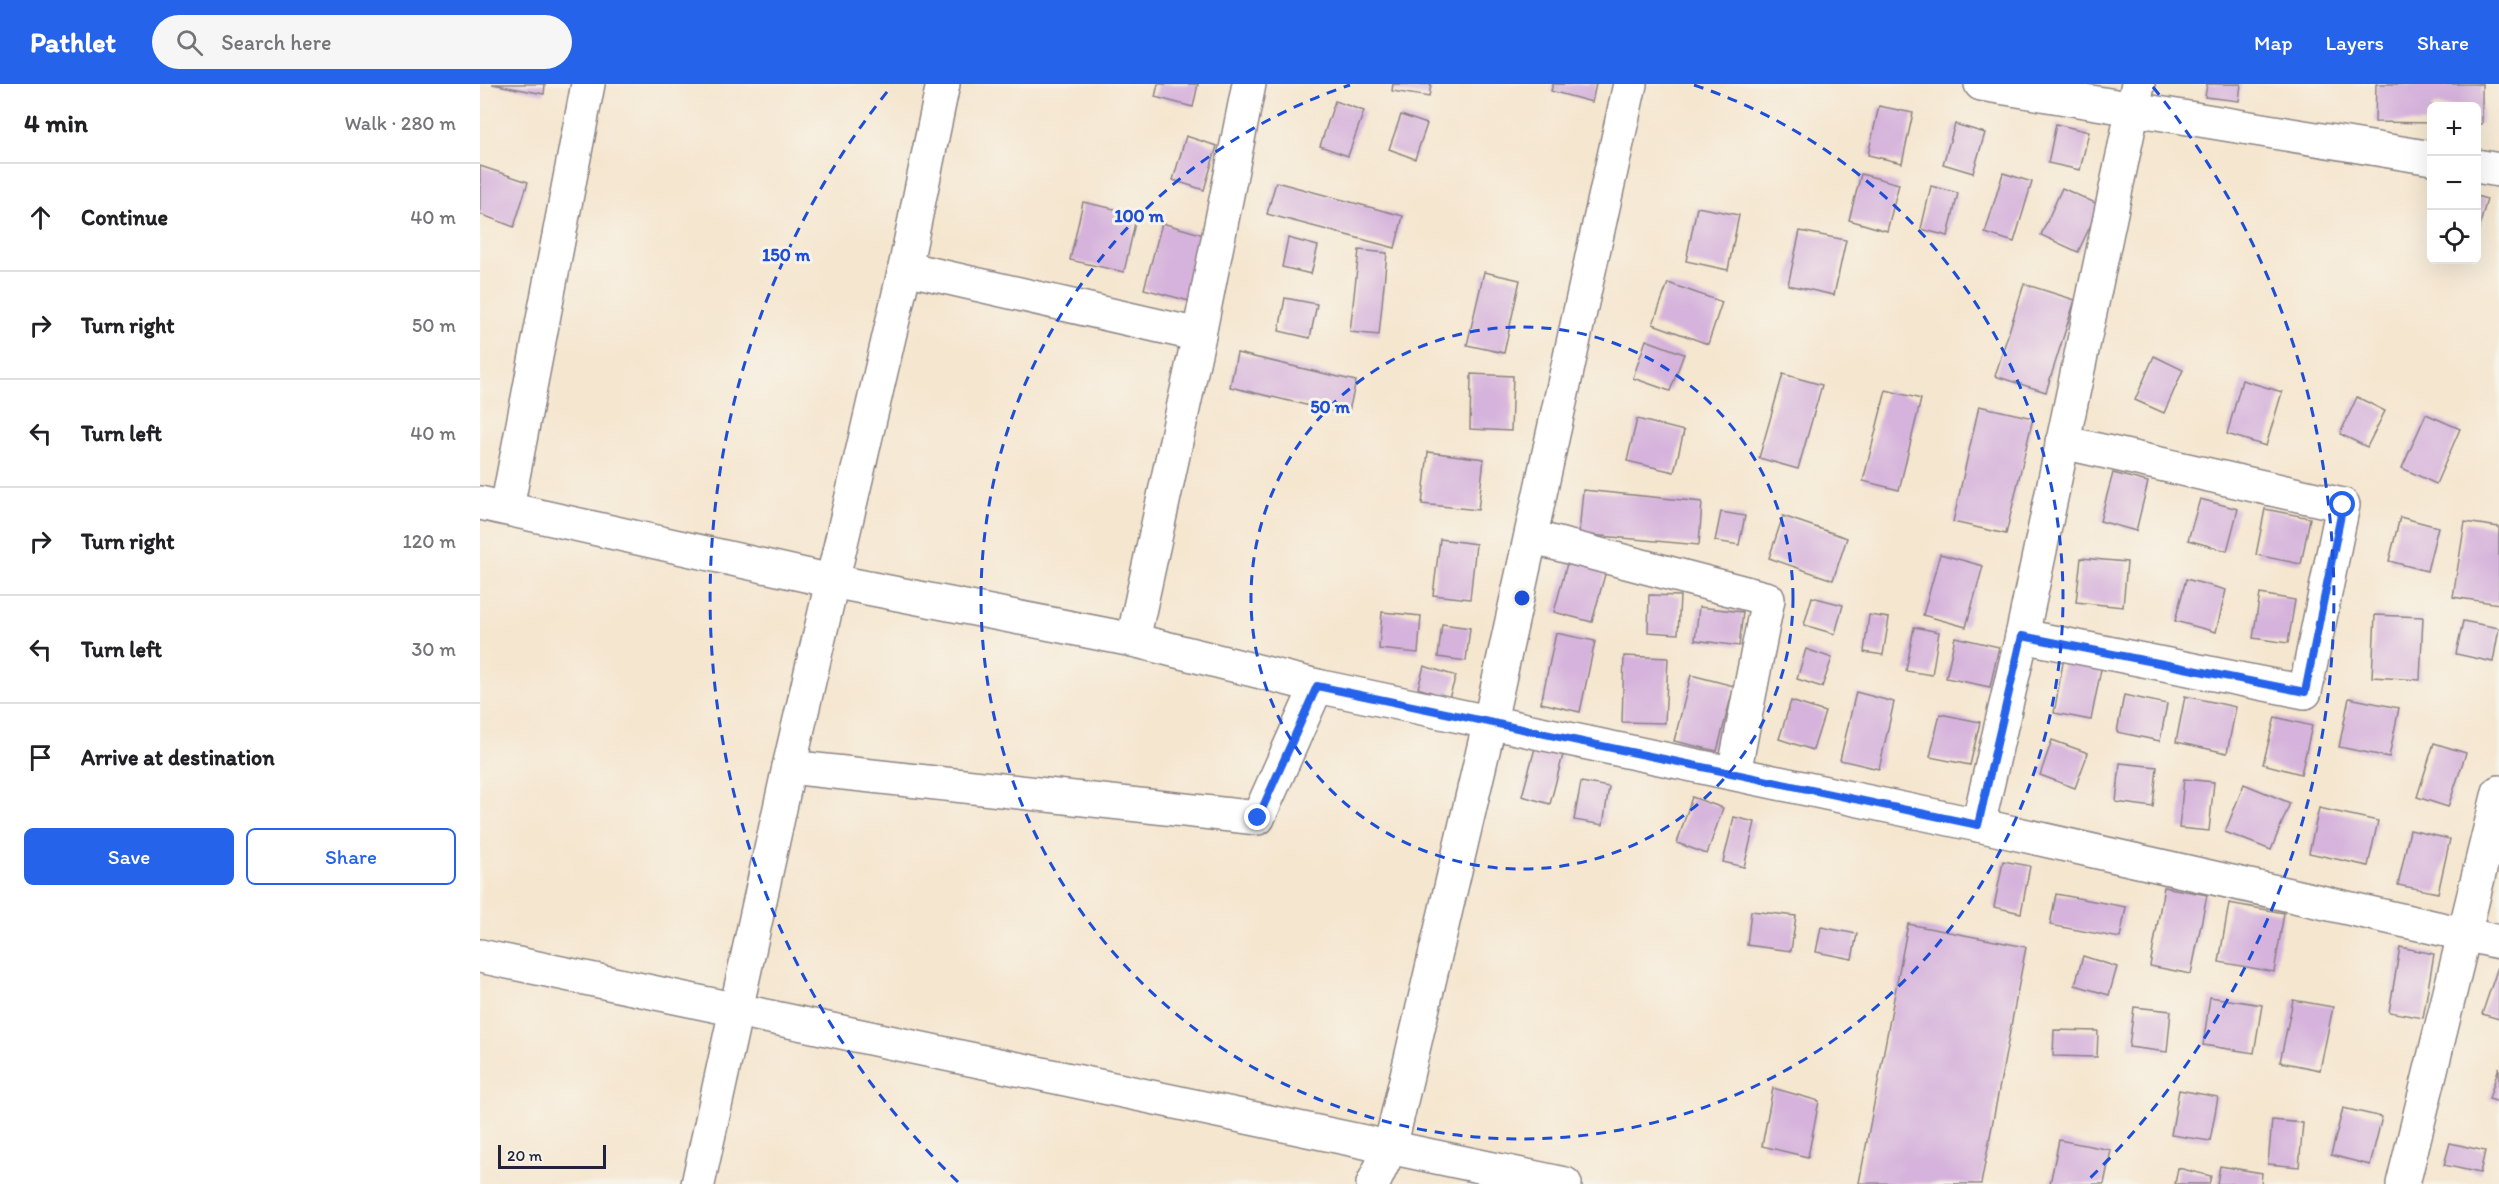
<!DOCTYPE html>
<html lang="en">
<head>
<meta charset="utf-8">
<style>
  :root { --surface:#fff; --page:#f6f6f6; --text:#202124; --muted:#757577; --line:#e0e0e0; --accent:#2563eb }
  body { margin:0; font-family:Itim,sans-serif; background:var(--page); color:var(--text) }
  .controls { position:absolute; right:18px; top:18px; display:grid; overflow:hidden; border-radius:9px; box-shadow:0 6px 24px #0002 }
  .controls button { width:54px; height:54px; display:grid; place-items:center; padding:0; border:0; border-bottom:2px solid var(--line); background:var(--surface); color:var(--text); font:30px sans-serif }
  .scale { position:absolute; left:18px; bottom:15px; width:108px; box-sizing:border-box; padding-left:6px; border:3px solid #22223b; border-top:0; font-size:16px; line-height:21px; white-space:nowrap; color:#22223b; -webkit-text-stroke:4px #f7f3e8; paint-order:stroke }
  .stop { position:absolute; width:18px; height:18px; margin:-14px; border:4px solid #2563eb; border-radius:50%; background:#fff }
  .stop.end { background:#2563eb; border-color:#fff; box-shadow:0 2px 6px #0008 }
  .list { margin:0; padding:0; list-style:none }
  h2 { display:flex; justify-content:space-between; align-items:center; height:78px; margin:0; padding:0 24px; font-size:26px }
  h2 small { font-size:20px; font-weight:400; color:var(--muted) }
  .list li { display:grid; grid-template-columns:39px 1fr auto; gap:18px; align-items:center; box-sizing:border-box; height:108px; padding:0 24px; border-top:2px solid var(--line) }
  .list b { display:block; font-size:22px; white-space:nowrap }
  .list em { font-size:20px; font-style:normal; color:var(--muted) }
  .actions { display:flex; gap:12px; padding:18px 24px }
  .actions a { flex:1; padding:14px 0; border:2px solid var(--accent); border-radius:9px; text-align:center; font-size:21px; color:var(--accent) }
  .actions .main { background:var(--accent); color:#fff }
  .icon { flex:none; width:33px; height:33px; fill:none; stroke:currentColor; stroke-width:2; stroke-linecap:round; stroke-linejoin:round }
  .map { position:relative; flex:none; width:2019px; height:1100px; overflow:hidden }
  header { display:flex; align-items:center; gap:36px; box-sizing:border-box; height:84px; padding:0 30px; background:var(--accent); color:#fff }
  header strong { font-size:28px }
  nav { display:flex; gap:33px; margin-inline-start:auto; font-size:21px }
  .search { width:420px; height:54px; background:var(--page); display:flex; align-items:center; gap:15px; box-sizing:border-box; padding:0 21px; border-radius:33px; color:var(--muted); font-size:22px }
  main { display:flex }
  aside { flex:1; background:var(--surface) }
  .map>svg:first-child { display:block }
  .building { fill:#d6b3dc }
  .lines { fill:none; stroke-linecap:round; stroke-linejoin:round }
  .minor-casing { stroke:#8c8485; stroke-width:36 }
  .minor { stroke:#fff; stroke-width:33 }
  .route { stroke:#2563eb; stroke-width:8 }
  .ring { fill:none; stroke:#1d4ed8; stroke-width:3; stroke-dasharray:10 8 }
  .centre { fill:#1d4ed8; stroke:#f7f3e8; stroke-width:3 }
  .ring-label { font-size:18px; text-anchor:middle; font-weight:bold; fill:#1d4ed8; stroke:#f7f3e8; stroke-width:6; stroke-linejoin:round; paint-order:stroke }
</style>
</head>
<body>
<header>
<strong>Pathlet</strong>
<div class="search"><svg class="icon" aria-label="search" viewBox="0 0 24 24"><circle cx="10" cy="10" r="6"/><path d="M15 15l6 6"/></svg>Search here</div>
<nav><a>Map</a><a>Layers</a><a>Share</a></nav>
</header>
<main>
<aside>
<h2>4 min<small>Walk · 280 m</small></h2>
<ul class="list">
<li><svg class="icon" aria-label="ahead" viewBox="0 0 24 24"><path d="M12 20V5M6 11l6-6 6 6"/></svg><div><b>Continue</b></div><em>40 m</em></li>
<li><svg class="icon" aria-label="right" viewBox="0 0 24 24"><path d="M7 20v-9h11M14 6l5 5-5 5"/></svg><div><b>Turn right</b></div><em>50 m</em></li>
<li><svg class="icon" aria-label="left" viewBox="0 0 24 24"><path d="M17 20v-9H6M10 6l-5 5 5 5"/></svg><div><b>Turn left</b></div><em>40 m</em></li>
<li><svg class="icon" aria-label="right" viewBox="0 0 24 24"><path d="M7 20v-9h11M14 6l5 5-5 5"/></svg><div><b>Turn right</b></div><em>120 m</em></li>
<li><svg class="icon" aria-label="left" viewBox="0 0 24 24"><path d="M17 20v-9H6M10 6l-5 5 5 5"/></svg><div><b>Turn left</b></div><em>30 m</em></li>
<li><svg class="icon" aria-label="arrive" viewBox="0 0 24 24"><path d="M6 21V4h12l-3 4 3 4H6"/></svg><div><b>Arrive at destination</b></div></li>
</ul>
<div class="actions"><a class="main">Save</a><a>Share</a></div>
</aside>
<div class="map">
<svg width="2019" height="1100" viewBox="0 0 2019 1100">
  <rect width="100%" height="100%" fill="#f7f3e8"/>
  <filter id="ink" filterUnits="userSpaceOnUse"><feTurbulence type="fractalNoise" baseFrequency=".0167" numOctaves="2"/><feDisplacementMap in="SourceGraphic" scale="12" xChannelSelector="R" yChannelSelector="G"/><feConvolveMatrix kernelMatrix="1 2 1 2 8 2 1 2 1" color-interpolation-filters="sRGB"/></filter>
  <filter id="wash" filterUnits="userSpaceOnUse"><feTurbulence type="fractalNoise" baseFrequency=".008" numOctaves="4" result="noise"/><feDisplacementMap in="SourceGraphic" scale="24" xChannelSelector="R" yChannelSelector="G"/><feGaussianBlur stdDeviation="1.35" result="paint"/><feColorMatrix in="noise" values="0 0 0 0 0 0 0 0 0 0 0 0 0 0 0 0 0 1.4 0 .05"/><feComposite in="paint" operator="in"/></filter>
  <g filter="url(#wash)">
    <rect width="100%" height="100%" fill="#f5e6cf"/>
    <g id="blocks">
      <g class="building">
        <polygon points="12,0 65,0 64,10"/>
        <polygon points="678,0 718,0 713,23 675,13"/>
        <polygon points="913,0 951,0 949,13 912,7"/>
        <polygon points="1073,0 1116,0 1112,18 1071,7"/>
        <polygon points="1727,0 1761,0 1759,17 1725,13"/>
        <polygon points="1896,0 2002,0 2002,40 1996,40 1996,22 1952,22 1952,39 1895,38"/>
        <polygon points="855,17 884,27 868,72 840,62"/>
        <polygon points="1399,22 1433,29 1422,79 1388,71"/>
        <polygon points="921,31 947,40 935,75 909,65"/>
        <polygon points="1475,40 1505,49 1493,89 1463,80"/>
        <polygon points="1576,40 1609,48 1600,86 1568,79"/>
        <polygon points="706,52 737,62 724,106 693,96"/>
        <polygon points="0,82 48,98 34,143 0,130"/>
        <polygon points="1523,89 1552,98 1534,158 1505,149"/>
        <polygon points="1381,90 1419,100 1407,147 1369,136"/>
        <polygon points="796,98 923,132 915,164 787,130"/>
        <polygon points="1451,102 1478,109 1468,152 1441,145"/>
        <polygon points="1582,104 1620,121 1598,168 1561,151"/>
        <polygon points="1996,112 2007,115 1997,151 1996,151"/>
        <polygon points="603,118 657,130 644,188 590,176"/>
        <polygon points="1217,123 1259,131 1248,186 1206,177"/>
        <polygon points="682,139 731,153 713,218 664,205"/>
        <polygon points="1320,147 1366,156 1354,211 1308,201"/>
        <polygon points="808,154 838,162 831,190 802,183"/>
        <polygon points="879,166 907,169 899,251 870,248"/>
        <polygon points="1004,188 1040,196 1024,269 987,261"/>
        <polygon points="1188,199 1242,218 1228,260 1173,240"/>
        <polygon points="1544,200 1595,216 1566,308 1515,292"/>
        <polygon points="805,214 837,220 830,254 799,247"/>
        <polygon points="1166,256 1204,270 1190,307 1153,294"/>
        <polygon points="757,269 876,297 868,331 750,303"/>
        <polygon points="1674,272 1703,286 1684,329 1655,316"/>
        <polygon points="991,290 1033,292 1031,347 990,345"/>
        <polygon points="1303,290 1342,301 1318,385 1279,374"/>
        <polygon points="1762,296 1802,308 1786,362 1747,350"/>
        <polygon points="1406,306 1441,315 1419,406 1383,397"/>
        <polygon points="1877,313 1905,327 1887,363 1860,350"/>
        <polygon points="1499,322 1553,334 1526,450 1473,438"/>
        <polygon points="1946,330 1980,345 1956,400 1922,384"/>
        <polygon points="1157,335 1204,347 1194,388 1147,377"/>
        <polygon points="948,368 1004,375 998,426 942,420"/>
        <polygon points="1633,389 1668,398 1656,447 1620,437"/>
        <polygon points="1103,406 1222,418 1219,461 1099,450"/>
        <polygon points="1720,415 1758,425 1747,467 1708,456"/>
        <polygon points="1785,425 1830,434 1821,480 1776,471"/>
        <polygon points="1241,428 1265,432 1259,461 1235,457"/>
        <polygon points="1303,432 1367,454 1353,496 1289,474"/>
        <polygon points="1920,433 1958,443 1947,487 1909,477"/>
        <polygon points="1985,438 2019,443 2019,520 1973,513"/>
        <polygon points="960,455 996,460 990,515 953,511"/>
        <polygon points="1460,470 1503,482 1486,543 1443,531"/>
        <polygon points="1089,472 1127,483 1112,538 1074,528"/>
        <polygon points="1601,474 1647,478 1643,523 1596,518"/>
        <polygon points="1706,495 1746,506 1736,548 1695,537"/>
        <polygon points="1780,510 1815,516 1808,559 1773,554"/>
        <polygon points="1169,511 1200,512 1198,550 1168,548"/>
        <polygon points="1332,513 1363,521 1355,550 1324,541"/>
        <polygon points="1219,523 1263,528 1259,562 1215,556"/>
        <polygon points="902,528 941,532 938,569 899,565"/>
        <polygon points="1389,531 1409,534 1403,571 1384,568"/>
        <polygon points="1895,531 1943,533 1940,596 1892,593"/>
        <polygon points="1983,537 2019,544 2013,578 1976,570"/>
        <polygon points="962,540 990,544 986,577 958,573"/>
        <polygon points="1434,543 1459,548 1452,591 1426,587"/>
        <polygon points="1076,549 1115,557 1100,628 1061,619"/>
        <polygon points="1475,553 1519,563 1510,603 1466,594"/>
        <polygon points="1326,565 1352,574 1342,603 1317,595"/>
        <polygon points="1144,572 1188,574 1185,639 1142,638"/>
        <polygon points="1584,573 1622,580 1611,636 1574,629"/>
        <polygon points="944,582 976,592 969,614 938,604"/>
        <polygon points="1211,591 1254,602 1237,667 1194,657"/>
        <polygon points="1376,608 1414,618 1399,685 1360,676"/>
        <polygon points="1644,611 1687,620 1680,657 1637,648"/>
        <polygon points="1705,612 1756,623 1747,669 1696,658"/>
        <polygon points="1869,614 1919,624 1909,673 1859,663"/>
        <polygon points="1311,617 1345,628 1333,666 1299,655"/>
        <polygon points="1460,630 1500,638 1490,681 1450,673"/>
        <polygon points="1795,633 1832,642 1821,690 1783,680"/>
        <polygon points="1572,656 1608,669 1595,704 1560,691"/>
        <polygon points="1954,659 1986,669 1968,723 1937,713"/>
        <polygon points="1055,664 1083,671 1070,720 1042,712"/>
        <polygon points="1640,679 1677,683 1673,723 1636,718"/>
        <polygon points="1704,695 1734,698 1729,747 1699,744"/>
        <polygon points="1101,698 1129,703 1123,741 1094,736"/>
        <polygon points="1764,700 1810,719 1791,766 1745,748"/>
        <polygon points="1212,713 1243,724 1227,770 1197,759"/>
        <polygon points="1839,724 1898,737 1888,782 1829,769"/>
        <polygon points="1254,733 1275,738 1264,783 1243,778"/>
        <polygon points="1930,746 1970,755 1958,809 1918,801"/>
        <polygon points="1523,777 1550,782 1541,829 1514,823"/>
        <polygon points="1684,803 1727,811 1711,890 1670,882"/>
        <polygon points="1576,810 1646,823 1640,854 1570,841"/>
        <polygon points="1749,819 1804,829 1794,888 1739,878"/>
        <polygon points="1271,827 1316,832 1311,867 1267,861"/>
        <polygon points="1428,840 1546,863 1501,1100 1379,1099"/>
        <polygon points="1341,843 1377,850 1372,875 1336,868"/>
        <polygon points="1920,863 1954,870 1943,934 1909,928"/>
        <polygon points="1603,872 1637,883 1629,911 1595,901"/>
        <polygon points="2019,880 2019,935 2002,930"/>
        <polygon points="1730,913 1782,921 1774,969 1723,961"/>
        <polygon points="1813,916 1853,923 1840,986 1800,978"/>
        <polygon points="1654,923 1691,927 1687,968 1649,963"/>
        <polygon points="1574,946 1618,947 1617,973 1573,972"/>
        <polygon points="2019,983 2019,1018 2009,1015"/>
        <polygon points="1293,1004 1339,1017 1328,1073 1282,1062"/>
        <polygon points="1699,1006 1738,1013 1730,1057 1691,1051"/>
        <polygon points="1863,1024 1902,1033 1890,1081 1851,1071"/>
        <polygon points="1792,1036 1823,1039 1819,1083 1788,1080"/>
        <polygon points="1579,1056 1631,1066 1624,1100 1570,1100"/>
        <polygon points="1970,1059 2005,1067 2000,1089 1964,1081"/>
        <polygon points="1740,1082 1782,1089 1781,1100 1737,1100"/>
        <polygon points="1698,1084 1731,1092 1729,1100 1695,1100"/>
      </g>
    </g>
  </g>
  <g filter="url(#ink)">
    <use href="#blocks" fill-opacity="0" stroke="#8c8485" stroke-width="1.5"/>
    <g class="lines">
      <g class="minor-casing">
        <g id="minor">
          <polyline points="1501,0 1952,74"/>
          <polyline points="1996,82 2019,86"/>
          <polyline points="425,184 719,251"/>
          <polyline points="0,419 352,497 653,556 837,602 1498,741 2019,858"/>
          <polyline points="27,424 108,0"/>
          <polyline points="1051,453 1288,515 1254,689"/>
          <polyline points="1542,552 1825,608 1863,421 1582,358"/>
          <polyline points="653,556 719,251 769,0"/>
          <polyline points="309,683 778,734 837,602"/>
          <polyline points="1498,741 1542,552 1658,0"/>
          <polyline points="0,872 1085,1100"/>
          <polyline points="218,1100 309,683 425,184 463,0"/>
          <polyline points="893,1100 910,1064 1010,637 1150,0"/>
          <polyline points="1923,1100 2019,708"/>
        </g>
      </g>
      <use href="#minor" class="minor"/>
    </g>
  </g>
  <g class="lines" filter="url(#ink)">
    <polyline class="route" points="778,734 837,602 1498,741 1542,552 1825,608 1863,421"/>
  </g>
  <g class="ring">
    <circle cx="1042" cy="514" r="271"/>
    <path d="M1214 1A541 541 0 1 1 870 1"/>
    <path d="M478 1098A812 812 0 0 1 411 3M1673 3A812 812 0 0 1 1606 1098"/>
  </g>
  <circle cx="1042" cy="514" r="9" class="centre"/>
  <g class="ring-label">
    <text x="659" y="138">100 m</text>
    <text x="306" y="177">150 m</text>
    <text x="850" y="329">50 m</text>
  </g>
</svg>
<div class="controls">
<button>+</button>
<button>−</button>
<button><svg class="icon" aria-label="locate" viewBox="0 0 24 24"><circle cx="12" cy="12" r="6"/><path d="M12 2v4M12 18v4M2 12h4M18 12h4"/></svg></button>
</div>
<div class="scale">20 m</div>
<div class="stop" style="left:1863px;top:421px"></div>
<div class="stop end" style="left:778px;top:734px"></div>
</div>
</main>
</body>
</html>
